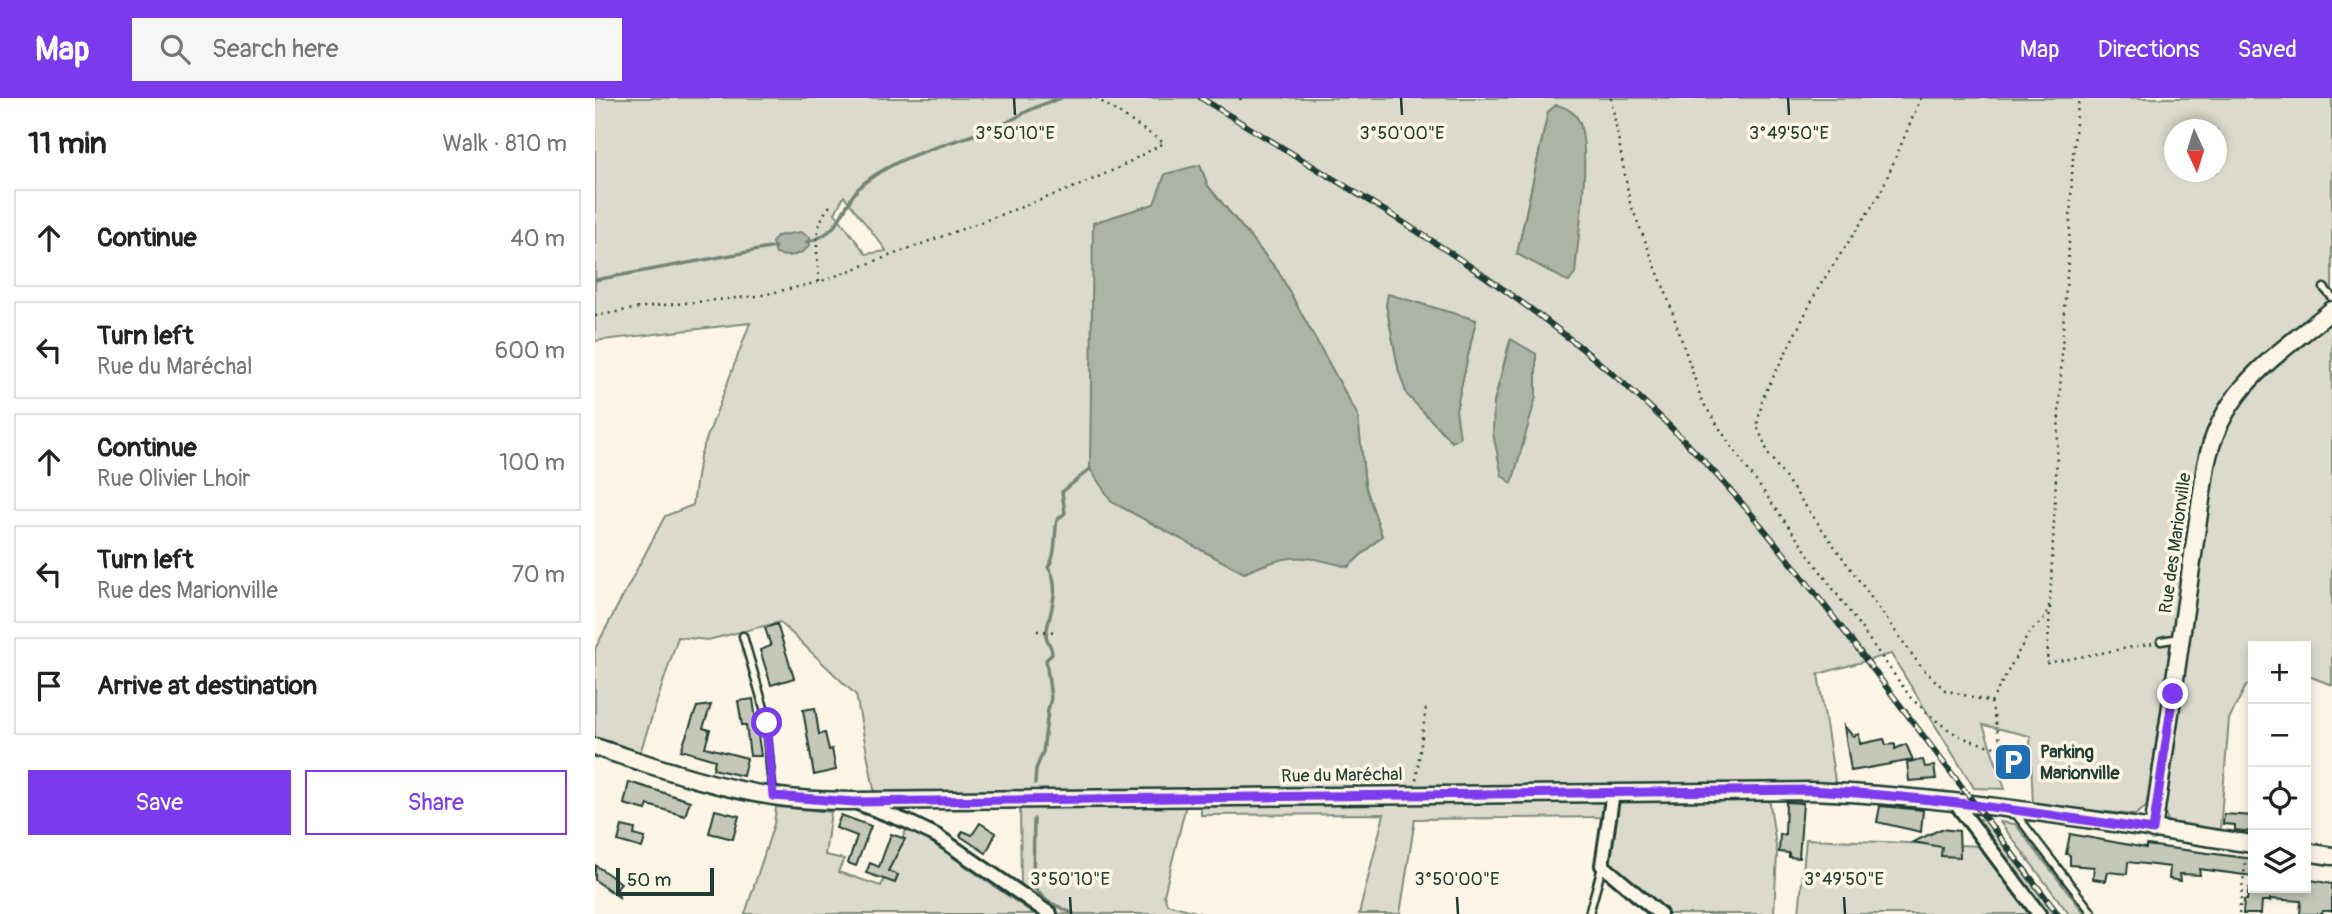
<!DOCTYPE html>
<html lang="en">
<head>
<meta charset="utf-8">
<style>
  :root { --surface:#fff; --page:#f6f6f6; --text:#222; --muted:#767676; --line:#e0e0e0; --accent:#7c3aed }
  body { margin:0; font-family:Pangolin,sans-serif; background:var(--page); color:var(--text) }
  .controls { position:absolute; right:21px; bottom:21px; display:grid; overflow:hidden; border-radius:0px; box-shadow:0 4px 10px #0003 }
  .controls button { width:63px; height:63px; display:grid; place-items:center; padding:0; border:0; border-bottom:2px solid var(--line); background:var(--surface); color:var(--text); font:35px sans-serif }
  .compass { position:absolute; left:1569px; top:21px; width:63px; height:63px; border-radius:50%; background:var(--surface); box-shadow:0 4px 10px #0003; rotate:176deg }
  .scale { position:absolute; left:21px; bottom:18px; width:98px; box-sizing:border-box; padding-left:7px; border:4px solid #1f3d34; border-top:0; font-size:19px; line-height:24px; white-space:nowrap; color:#1f3d34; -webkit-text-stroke:5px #fcf5e5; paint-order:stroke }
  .stop { position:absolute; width:21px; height:21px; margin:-16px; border:5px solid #7c3aed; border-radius:50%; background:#fff }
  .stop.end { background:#7c3aed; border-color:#fff; box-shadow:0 2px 7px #0008 }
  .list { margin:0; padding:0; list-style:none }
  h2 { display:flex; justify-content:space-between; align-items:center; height:91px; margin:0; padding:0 28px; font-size:30px }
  h2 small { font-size:23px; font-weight:400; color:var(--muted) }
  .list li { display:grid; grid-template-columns:46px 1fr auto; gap:21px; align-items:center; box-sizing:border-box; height:98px; margin:0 14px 14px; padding:0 14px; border:2px solid var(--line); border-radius:0px }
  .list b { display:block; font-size:26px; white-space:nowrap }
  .list p { margin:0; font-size:23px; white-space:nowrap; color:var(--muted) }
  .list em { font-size:23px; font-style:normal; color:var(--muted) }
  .actions { display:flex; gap:14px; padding:21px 28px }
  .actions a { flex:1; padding:16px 0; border:2px solid var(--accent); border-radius:0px; text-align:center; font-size:24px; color:var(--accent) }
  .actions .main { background:var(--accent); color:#fff }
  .icon { flex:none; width:38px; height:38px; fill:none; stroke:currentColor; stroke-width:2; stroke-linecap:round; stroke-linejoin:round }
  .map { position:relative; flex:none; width:1737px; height:816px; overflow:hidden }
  header { display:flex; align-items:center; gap:42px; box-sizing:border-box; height:98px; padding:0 35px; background:var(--accent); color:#fff }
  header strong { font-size:33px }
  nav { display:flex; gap:38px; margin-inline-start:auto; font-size:24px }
  .search { width:490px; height:63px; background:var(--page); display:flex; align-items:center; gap:18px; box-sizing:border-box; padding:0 24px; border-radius:0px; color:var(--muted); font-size:26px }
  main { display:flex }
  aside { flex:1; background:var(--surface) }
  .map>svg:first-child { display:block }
  .green { fill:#dcdacc; stroke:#7e8c80; stroke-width:2; fill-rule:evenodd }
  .water { fill:#aeb3a7; stroke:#758479; stroke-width:2 }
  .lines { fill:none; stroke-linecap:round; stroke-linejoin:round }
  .stream { stroke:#758479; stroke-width:3.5 }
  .building { fill:#c5c7b9; stroke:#1f3d34; stroke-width:2 }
  .lane-casing { stroke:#1f3d34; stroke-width:11 }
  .street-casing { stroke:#1f3d34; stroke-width:18 }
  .secondary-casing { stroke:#1f3d34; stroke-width:21 }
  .path { stroke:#1f3d34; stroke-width:2.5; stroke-dasharray:2 5; stroke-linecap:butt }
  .lane { stroke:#fcf5e5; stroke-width:6 }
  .street { stroke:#fcf5e5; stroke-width:12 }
  .secondary { stroke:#fcf5e5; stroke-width:16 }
  .rail-casing { stroke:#1f3d34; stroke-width:6 }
  .rail { stroke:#fcf5e5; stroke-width:3.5; stroke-dasharray:10; stroke-linecap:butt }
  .route { stroke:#7c3aed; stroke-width:9 }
  .ticks { fill:none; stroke:#1f3d34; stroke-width:2.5 }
  .labels { text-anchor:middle; stroke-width:7; stroke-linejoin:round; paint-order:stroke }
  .street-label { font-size:18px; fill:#1f3d34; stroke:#fcf5e5 }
  .poi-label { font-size:18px; font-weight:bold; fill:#1f3d34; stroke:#fcf5e5; text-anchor:start }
  .ticks-label { font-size:18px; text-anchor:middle; fill:#1f3d34; stroke:#fcf5e5; stroke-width:7; stroke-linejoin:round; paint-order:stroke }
</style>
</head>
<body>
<header>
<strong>Map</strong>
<div class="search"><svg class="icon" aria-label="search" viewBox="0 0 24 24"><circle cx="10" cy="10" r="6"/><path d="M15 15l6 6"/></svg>Search here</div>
<nav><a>Map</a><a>Directions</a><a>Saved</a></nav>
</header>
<main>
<aside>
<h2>11 min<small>Walk · 810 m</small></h2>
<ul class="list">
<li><svg class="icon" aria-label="ahead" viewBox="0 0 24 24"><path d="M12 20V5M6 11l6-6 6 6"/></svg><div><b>Continue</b></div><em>40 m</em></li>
<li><svg class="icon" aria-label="left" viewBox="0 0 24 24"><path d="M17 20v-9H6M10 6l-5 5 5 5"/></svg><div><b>Turn left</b><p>Rue du Maréchal</p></div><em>600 m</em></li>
<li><svg class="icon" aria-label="ahead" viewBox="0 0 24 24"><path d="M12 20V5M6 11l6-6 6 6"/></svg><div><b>Continue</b><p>Rue Olivier Lhoir</p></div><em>100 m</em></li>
<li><svg class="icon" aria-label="left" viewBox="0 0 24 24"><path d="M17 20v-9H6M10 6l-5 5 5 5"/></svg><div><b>Turn left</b><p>Rue des Marionville</p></div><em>70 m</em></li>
<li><svg class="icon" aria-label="arrive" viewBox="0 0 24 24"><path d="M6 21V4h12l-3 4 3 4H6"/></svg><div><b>Arrive at destination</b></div></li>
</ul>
<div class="actions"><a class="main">Save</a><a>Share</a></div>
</aside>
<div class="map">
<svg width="1737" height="816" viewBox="0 0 1737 816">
  <rect width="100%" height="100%" fill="#fcf5e5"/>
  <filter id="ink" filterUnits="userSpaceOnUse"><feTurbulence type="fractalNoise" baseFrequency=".0143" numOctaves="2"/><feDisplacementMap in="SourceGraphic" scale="14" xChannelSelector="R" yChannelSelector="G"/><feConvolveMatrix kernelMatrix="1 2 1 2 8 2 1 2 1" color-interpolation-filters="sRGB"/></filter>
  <g filter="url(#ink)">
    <g class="green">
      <path d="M0,0H1737V587L1711,577V548H1658V583L1651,588L1634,621L1625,732L1574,724L1568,712L1593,539L1577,542L1551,709L1540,717L1438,706L1435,638L1388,627L1410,691L1379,690L1296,556L1223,576L1241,689L280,697L261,597L185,524L113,542L83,539L45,655L0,641V551L70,418L98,407L105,358L155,225L0,243ZM961,7L985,24L989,57L980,175L922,156L953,14ZM1580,32H1622V74H1580ZM605,67L613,88L683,173L763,318L770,387L787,438L753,469C705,456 695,455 649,475L517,404L498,125L559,106ZM249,98L291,152V153L271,156L240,115ZM793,197L881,222L861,312L804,274L791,207ZM915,242L941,256V299L899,304Z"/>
      <polygon points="1174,699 1182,755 1179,816 1071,816 1011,766 1022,700"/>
      <polygon points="1008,700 1010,719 820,721 805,816 764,816 789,716 606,717 606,707"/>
      <polygon points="425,706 591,707 569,797 572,806 608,816 465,816 426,793"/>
      <polygon points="181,709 236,714 230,757 249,761 243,774 286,788 312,730 336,744 439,816 150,816 179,726"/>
      <polygon points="1377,720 1389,722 1459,816 1450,816"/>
      <polygon points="1405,724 1420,726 1490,816 1474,816"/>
      <polygon points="1211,741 1389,748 1439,816 1204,816"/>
    </g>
    <g class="water">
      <path d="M961,7C971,9 982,15 985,26C996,59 983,138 980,175L974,184L922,156L953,14Z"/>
      <path d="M605,67L613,88L683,173L763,318L770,387L787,438L753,469C705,456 696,455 649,475L517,404L495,371L498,125L559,106L570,76Z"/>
      <path d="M206,134L215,139V147C206,158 194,160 181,156L177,145L182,138Z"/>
      <polygon points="793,196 881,222 861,312 865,340 857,344 812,297 804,274 791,207"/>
      <polygon points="916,241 941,256 941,299 917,385 907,378 898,336 899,304"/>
    </g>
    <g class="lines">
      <g class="stream">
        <path d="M212,144C251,134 245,105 269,85C307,55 358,45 402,29C412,25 421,19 431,14C442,8 454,4 466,0"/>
        <polyline points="0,182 180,149"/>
        <path d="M440,685L441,671L448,654L453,612L456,600L451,562L457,556C457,547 451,543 451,537C454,515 467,489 453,469C462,457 459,436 462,422L470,415L467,394L495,371"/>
        <polyline points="439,721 438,789 452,803 479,816"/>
      </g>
    </g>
    <g class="building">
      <polygon points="182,526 199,580 176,587 165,552 176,548 170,530"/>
      <polygon points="158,601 166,658 155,658 151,627 147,627 143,603"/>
      <polygon points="116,607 108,630 115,632 110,649 152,660 148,678 118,671 120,662 86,652 102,609"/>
      <polygon points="220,610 224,636 230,635 234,652 237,651 241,672 219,677 208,612"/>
      <polygon points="1249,628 1258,638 1264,636 1265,646 1289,641 1291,647 1300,646 1300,651 1311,646 1318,662 1256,673"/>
      <polygon points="1328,662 1330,669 1339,668 1341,681 1314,683 1312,664"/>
      <polygon points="34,684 95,703 90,718 53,707 51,712 29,706"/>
      <polygon points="1191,704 1208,705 1204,760 1194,759 1194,755 1184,754 1185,736 1190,737"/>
      <polygon points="1285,708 1328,712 1326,734 1282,724"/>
      <polygon points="120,712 144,718 138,741 114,735"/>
      <polygon points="1629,716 1658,718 1658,734 1640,732 1640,727 1628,726"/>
      <polygon points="246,717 276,728 261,768 253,765 262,738 241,730"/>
      <polygon points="385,725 401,735 391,755 365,738 368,733 377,737"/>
      <polygon points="27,728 40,731 39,737 50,740 47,750 23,743"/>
      <polygon points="1346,731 1364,733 1365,759 1346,758 1347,749 1318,744"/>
      <polygon points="296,736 310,741 293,773 303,777 300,785 271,775 275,765 284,769"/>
      <polygon points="1475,736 1551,750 1551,747 1658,761 1658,778 1604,771 1605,777 1585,776 1586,783 1574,781 1575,769 1533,764 1532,776 1513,774 1511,783 1498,781 1499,769 1475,767 1475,757 1471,756"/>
      <polygon points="0,767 26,785 22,791 24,799 0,782"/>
      <polygon points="1711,781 1737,786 1737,813 1728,813 1727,816 1705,816 1706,803 1675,801 1675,803 1667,803 1666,816 1648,816 1649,802 1652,802 1654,790 1711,790"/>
    </g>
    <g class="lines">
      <g class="lane-casing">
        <g id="lane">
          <polyline points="1729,190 1737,199"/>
          <polyline points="148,538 169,610 178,697"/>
          <polyline points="1566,543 1584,540"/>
          <polyline points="1420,715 1498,816"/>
          <polyline points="994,816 1007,769"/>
        </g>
      </g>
      <g class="street-casing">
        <g id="street">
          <polyline points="1018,694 1007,767 1065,816"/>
          <polyline points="1360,704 1444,816"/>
          <polyline points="265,706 313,724 342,738 455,816"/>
        </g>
      </g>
      <g class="secondary-casing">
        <g id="secondary">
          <path d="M0,649C56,667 120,690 178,698C205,702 232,703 259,703L1215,693C1363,699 1511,724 1658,746"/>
          <path d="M1558,732L1611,367C1627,289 1680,259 1737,212"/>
          <polyline points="1711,754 1737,758"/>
        </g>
      </g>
      <g class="path">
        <path d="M1016,0L1035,105L1071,195L1107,303L1136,348L1316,600C1354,635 1364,643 1416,652"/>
        <polyline points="1326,0 1285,96 1224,189 1168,299 1162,328 1174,357 1326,569 1350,592 1396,604 1404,639 1415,652"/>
        <polyline points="645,2 646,0"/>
        <path d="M224,184C223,157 216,129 235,108"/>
        <polyline points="0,218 49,209 163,198 224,184 483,88 523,70 569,45 501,0"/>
        <polyline points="1455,509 1452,565 1559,545"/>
        <polyline points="442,533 461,534"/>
        <path d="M1396,604L1434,535L1448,522L1455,506L1469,210C1477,140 1474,70 1484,0"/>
        <polyline points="821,682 831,610"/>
        <polyline points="1644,816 1651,760"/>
      </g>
      <use href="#lane" class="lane"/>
      <use href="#street" class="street"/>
      <use href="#secondary" class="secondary"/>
      <g class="rail-casing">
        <path id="rail" d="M606,0C758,94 915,181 1047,302C1134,381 1204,473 1274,566C1337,649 1400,733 1463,816"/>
      </g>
      <use href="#rail" class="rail"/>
    </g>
  </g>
  <g class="lines" filter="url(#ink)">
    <path class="route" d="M172,625L178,698L259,704L1214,692C1330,698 1444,715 1558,732L1578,596"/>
  </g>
  <path class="ticks" d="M419,0L420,17M806,0L807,17M1193,0L1194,17M475,799L476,816M862,799L863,816M1249,799L1250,816"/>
  <defs>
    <g id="parking-square" transform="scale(2.0125)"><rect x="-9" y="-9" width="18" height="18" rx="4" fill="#1f6fb2" stroke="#fcf5e5"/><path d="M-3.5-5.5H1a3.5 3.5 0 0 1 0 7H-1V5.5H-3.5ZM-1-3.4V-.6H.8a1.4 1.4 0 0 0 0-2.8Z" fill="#fff"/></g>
  </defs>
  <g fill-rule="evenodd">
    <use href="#parking-square" x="1418" y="664"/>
  </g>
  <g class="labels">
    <g class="street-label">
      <text transform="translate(1580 445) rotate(-82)" y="6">Rue des Marionville</text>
      <text transform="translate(747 677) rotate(-1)" y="6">Rue du Maréchal</text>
    </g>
    <g class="poi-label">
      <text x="1445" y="660">Parking<tspan x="1445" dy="21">Marionville</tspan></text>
    </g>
  </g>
  <g class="ticks-label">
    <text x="420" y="41">3°50'10"E</text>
    <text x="807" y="41">3°50'00"E</text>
    <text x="1194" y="41">3°49'50"E</text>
    <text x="475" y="787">3°50'10"E</text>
    <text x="862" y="787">3°50'00"E</text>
    <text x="1249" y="787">3°49'50"E</text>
  </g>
</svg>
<div class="controls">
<button>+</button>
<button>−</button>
<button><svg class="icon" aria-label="locate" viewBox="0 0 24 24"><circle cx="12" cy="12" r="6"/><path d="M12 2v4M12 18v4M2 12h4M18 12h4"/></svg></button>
<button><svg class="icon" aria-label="layers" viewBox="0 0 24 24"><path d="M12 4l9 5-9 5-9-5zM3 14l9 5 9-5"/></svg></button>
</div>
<svg class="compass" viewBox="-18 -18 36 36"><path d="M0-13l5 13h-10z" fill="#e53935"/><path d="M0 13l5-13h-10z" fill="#767676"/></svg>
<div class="scale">50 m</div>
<div class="stop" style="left:172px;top:625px"></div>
<div class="stop end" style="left:1578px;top:596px"></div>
</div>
</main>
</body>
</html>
